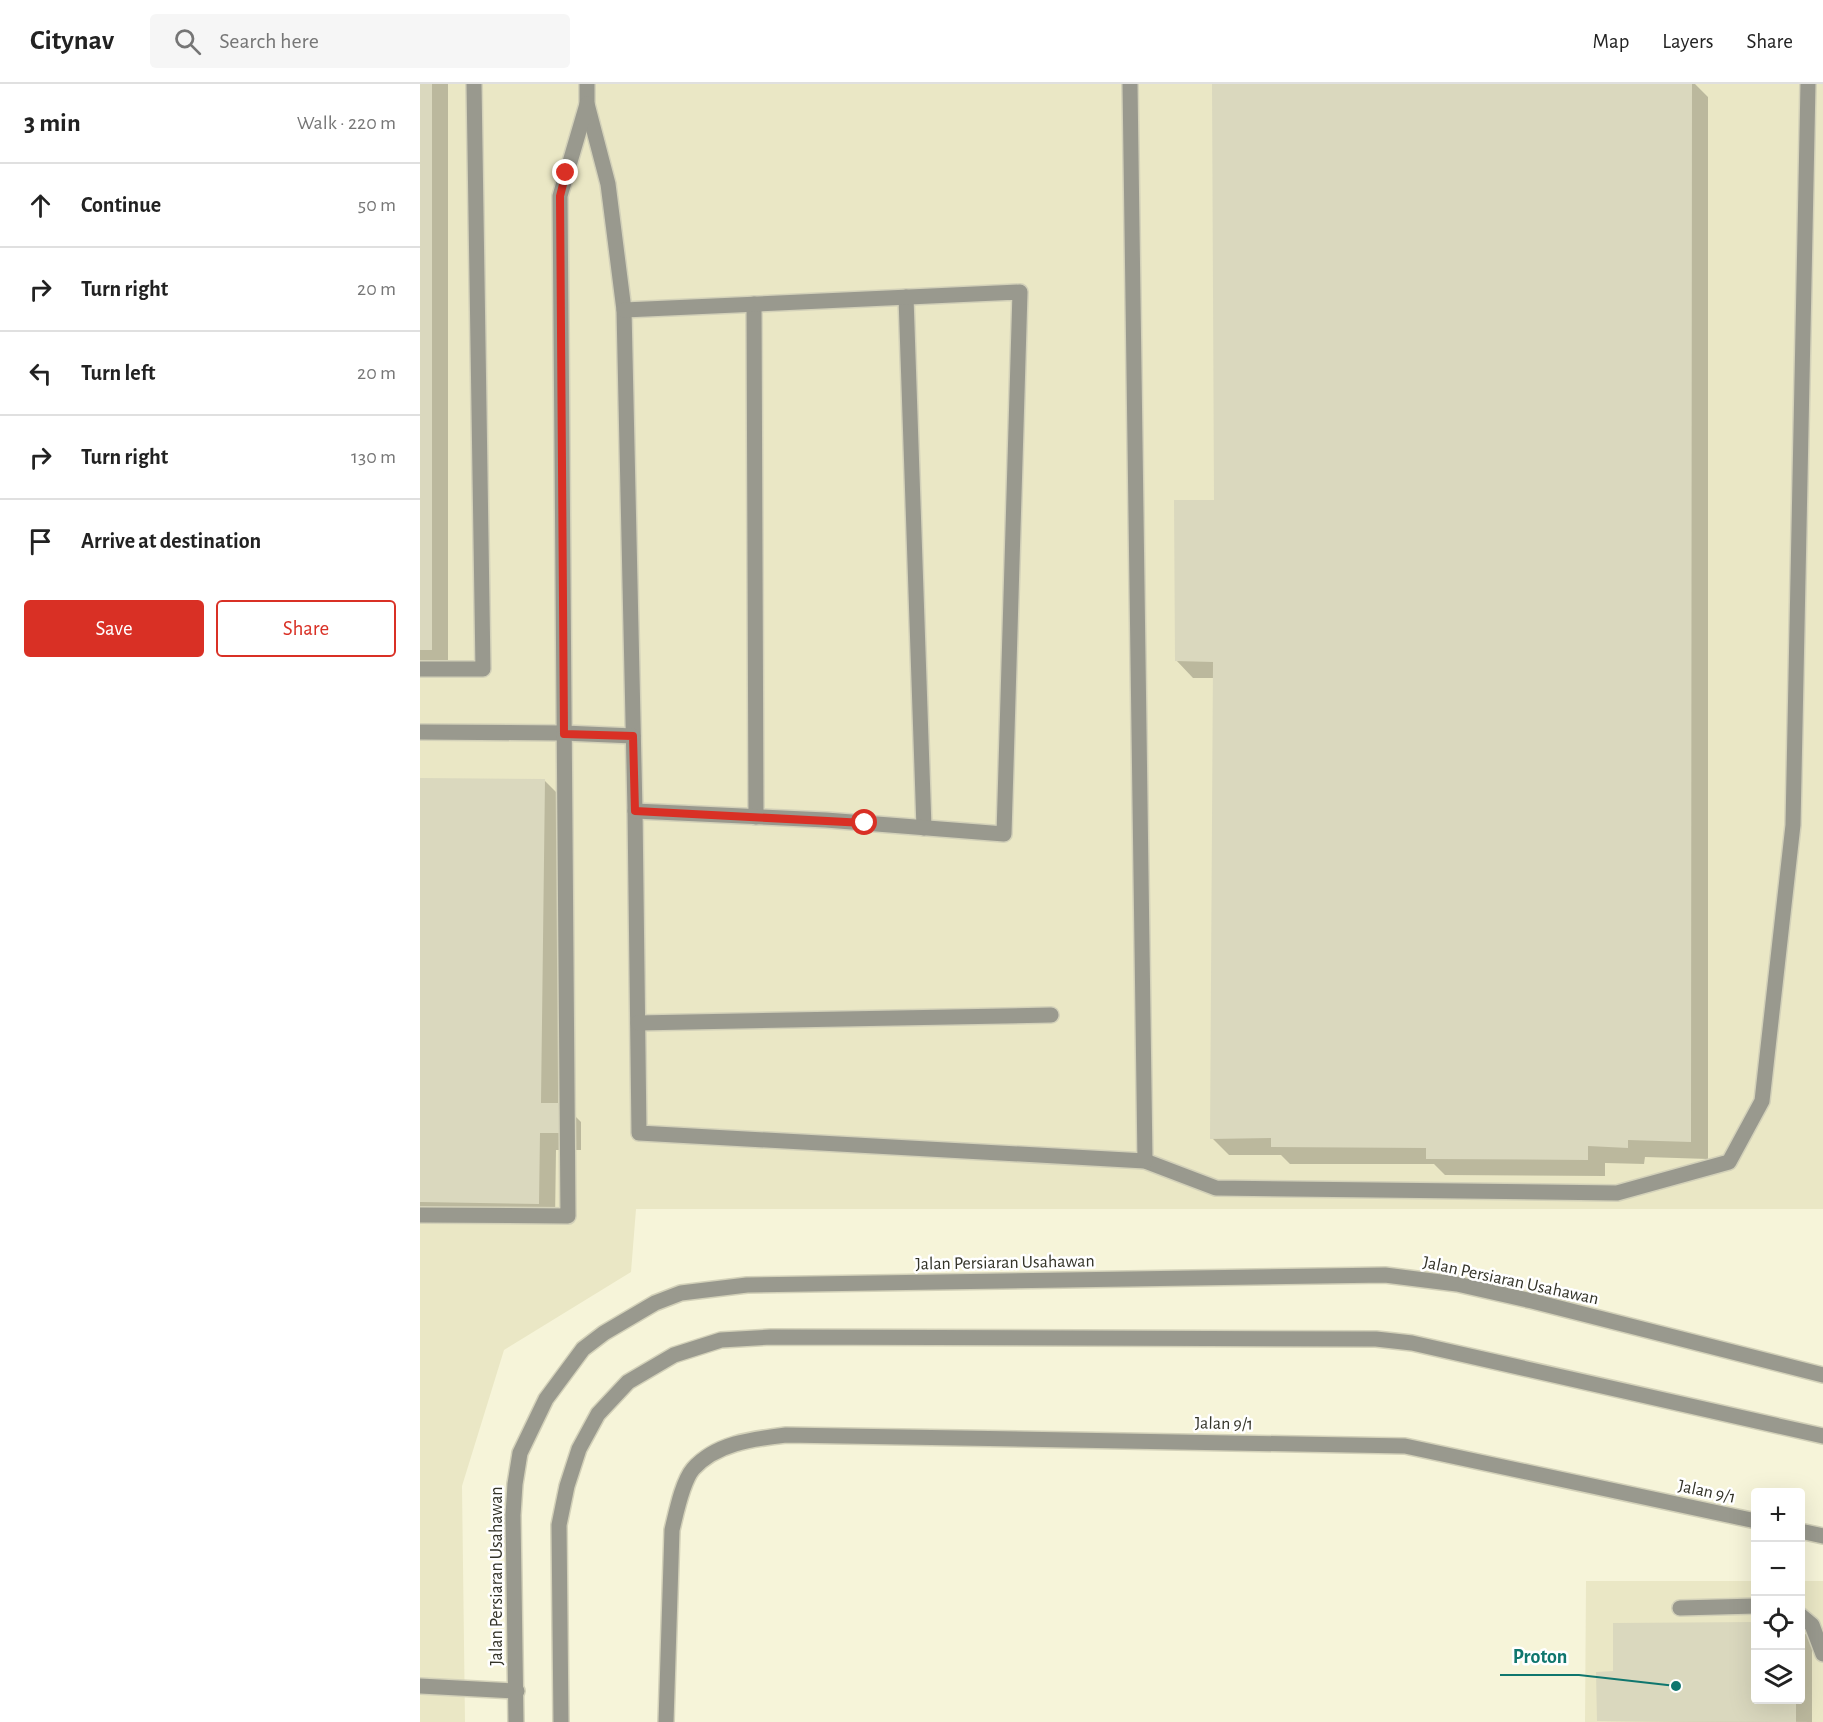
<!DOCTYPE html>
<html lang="en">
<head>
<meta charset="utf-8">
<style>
  :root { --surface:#fff; --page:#f6f6f6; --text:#222; --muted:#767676; --line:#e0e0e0; --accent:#d93025 }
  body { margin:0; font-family:"Alegreya Sans",sans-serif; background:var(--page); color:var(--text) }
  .controls { position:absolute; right:18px; bottom:18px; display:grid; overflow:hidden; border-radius:6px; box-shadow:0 6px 24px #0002 }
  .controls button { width:54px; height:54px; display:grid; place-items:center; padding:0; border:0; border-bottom:2px solid var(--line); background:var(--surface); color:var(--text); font:30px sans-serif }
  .stop { position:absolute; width:18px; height:18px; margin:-14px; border:4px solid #d93025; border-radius:50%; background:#fff }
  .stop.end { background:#d93025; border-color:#fff; box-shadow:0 2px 6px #0008 }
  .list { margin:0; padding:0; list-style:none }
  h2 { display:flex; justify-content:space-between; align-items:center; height:78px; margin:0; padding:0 24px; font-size:26px }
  h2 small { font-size:20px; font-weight:400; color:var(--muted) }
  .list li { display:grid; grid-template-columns:39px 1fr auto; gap:18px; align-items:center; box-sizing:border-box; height:84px; padding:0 24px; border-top:2px solid var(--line) }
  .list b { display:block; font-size:22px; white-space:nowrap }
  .list em { font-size:20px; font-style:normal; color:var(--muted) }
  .actions { display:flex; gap:12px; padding:18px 24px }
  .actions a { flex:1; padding:14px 0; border:2px solid var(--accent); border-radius:6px; text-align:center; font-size:21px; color:var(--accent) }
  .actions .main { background:var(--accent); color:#fff }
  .icon { flex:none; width:33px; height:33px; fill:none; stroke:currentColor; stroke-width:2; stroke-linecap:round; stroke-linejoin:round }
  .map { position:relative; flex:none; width:1403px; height:1638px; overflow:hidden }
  header { display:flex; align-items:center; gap:36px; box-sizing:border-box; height:84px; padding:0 30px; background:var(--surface); border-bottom:2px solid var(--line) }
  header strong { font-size:28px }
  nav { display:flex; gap:33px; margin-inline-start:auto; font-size:21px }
  .search { width:420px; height:54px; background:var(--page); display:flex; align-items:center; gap:15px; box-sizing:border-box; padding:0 21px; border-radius:6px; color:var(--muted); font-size:22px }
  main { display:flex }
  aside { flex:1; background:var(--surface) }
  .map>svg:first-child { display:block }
  .built { fill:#eae7c5 }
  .shadow { fill:#0003 }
  .building { fill:#dad8be }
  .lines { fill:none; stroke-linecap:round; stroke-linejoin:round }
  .minor-casing { stroke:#d3d1b9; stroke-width:18 }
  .minor { stroke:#99998e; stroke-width:15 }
  .route { stroke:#d93025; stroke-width:8 }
  .labels { text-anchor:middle; stroke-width:5; stroke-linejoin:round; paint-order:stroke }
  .street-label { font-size:18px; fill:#333328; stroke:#fff }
  .leader { fill:none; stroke:#0f766e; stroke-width:2 }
  .callout-dot { fill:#0f766e; stroke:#fff; stroke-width:2 }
  .callout-label { font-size:20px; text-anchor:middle; font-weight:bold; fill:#0f766e; stroke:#fff; stroke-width:5; stroke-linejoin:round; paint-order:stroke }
</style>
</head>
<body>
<header>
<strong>Citynav</strong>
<div class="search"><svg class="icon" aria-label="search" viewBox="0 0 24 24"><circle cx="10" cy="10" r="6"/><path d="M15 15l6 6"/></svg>Search here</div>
<nav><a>Map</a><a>Layers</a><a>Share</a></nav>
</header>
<main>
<aside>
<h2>3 min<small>Walk · 220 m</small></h2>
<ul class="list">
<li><svg class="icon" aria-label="ahead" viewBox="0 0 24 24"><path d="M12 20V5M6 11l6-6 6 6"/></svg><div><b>Continue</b></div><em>50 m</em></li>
<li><svg class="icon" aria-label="right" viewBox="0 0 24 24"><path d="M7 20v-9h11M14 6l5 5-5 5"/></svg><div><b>Turn right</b></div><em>20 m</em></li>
<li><svg class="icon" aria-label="left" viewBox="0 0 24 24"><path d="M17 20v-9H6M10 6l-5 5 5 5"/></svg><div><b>Turn left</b></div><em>20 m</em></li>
<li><svg class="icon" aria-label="right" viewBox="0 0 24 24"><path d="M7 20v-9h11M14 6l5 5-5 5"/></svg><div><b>Turn right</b></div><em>130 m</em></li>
<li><svg class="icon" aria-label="arrive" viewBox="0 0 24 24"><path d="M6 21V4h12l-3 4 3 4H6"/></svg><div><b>Arrive at destination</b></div></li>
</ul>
<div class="actions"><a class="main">Save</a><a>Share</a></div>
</aside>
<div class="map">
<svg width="1403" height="1638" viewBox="0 0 1403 1638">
  <rect width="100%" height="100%" fill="#f6f4d9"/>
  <g class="built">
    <polygon points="0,0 1403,0 1403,1125 216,1125 211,1188 84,1266 42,1402 45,1638 0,1638"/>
    <polygon points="1166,1497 1335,1497 1336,1616 1380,1616 1381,1497 1403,1497 1403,1638 1165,1638"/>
  </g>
  <g class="shadow">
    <polygon points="0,0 28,0 28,582 0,583"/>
    <polygon points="793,0 1275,0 1288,13 1288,1075 1225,1073 1224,1080 1185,1079 1185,1092 1025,1091 1014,1080 870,1080 861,1071 809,1071 792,1054 794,594 773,594 756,576 796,417"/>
    <polygon points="0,695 125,697 142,714 138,1021 144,1021 161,1038 161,1066 136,1066 135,1136 0,1134"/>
    <polygon points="1380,1545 1392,1556 1392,1638 1178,1637 1336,1616 1380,1616"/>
  </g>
  <g class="building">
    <rect x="0" y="0" width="12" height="566"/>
    <polygon points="792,0 1272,0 1271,1058 1208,1056 1208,1064 1168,1062 1168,1076 1006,1075 1006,1064 851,1063 851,1054 790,1055 793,578 755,577 754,416 794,416"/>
    <polygon points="0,694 125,695 121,1019 144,1019 144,1049 120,1049 119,1120 0,1118"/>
    <polygon points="1336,1538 1336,1616 1376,1616 1376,1638 1177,1637 1176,1588 1193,1587 1193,1539"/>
  </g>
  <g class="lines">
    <g class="minor-casing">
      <g id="minor">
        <polyline points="167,0 167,20 188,100 204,226 215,727 219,1049 725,1077 796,1104 1197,1109 1309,1078 1342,1017 1373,741 1388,0"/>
        <polyline points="710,0 725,1077"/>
        <polyline points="486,213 504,744"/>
        <polyline points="334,220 336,733"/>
        <polyline points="204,226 600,208 584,750 406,736 215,727"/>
        <polyline points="0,585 63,585 54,0"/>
        <polyline points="0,648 144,649 213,652"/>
        <polyline points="218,939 631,931"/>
        <polyline points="0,1131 148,1132 140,112 167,20"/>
        <polyline points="1380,1447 1403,1452"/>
        <polyline points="1260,1524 1336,1522"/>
        <polyline points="1380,1531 1392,1541 1403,1570"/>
        <polyline points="0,1602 97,1607"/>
        <polyline points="96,1638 93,1431 95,1400 100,1369 126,1315 163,1265 184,1249 235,1219 261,1209 327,1201 965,1191 1037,1200 1112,1217 1403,1291"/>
        <polyline points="141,1638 139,1441 147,1402 159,1365 178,1330 208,1298 254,1271 301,1256 351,1253 956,1255 992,1259 1403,1352"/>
        <path d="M246,1638L252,1446C256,1430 262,1398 273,1385C296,1359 333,1355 366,1351L985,1362L1336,1437"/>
      </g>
    </g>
    <use href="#minor" class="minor"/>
  </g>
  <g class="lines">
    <polyline class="route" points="146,89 140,112 144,650 213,652 215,727 445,739"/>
  </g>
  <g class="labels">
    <g class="street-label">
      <text transform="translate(585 1178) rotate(-1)" y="6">Jalan Persiaran Usahawan</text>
      <text transform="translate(1091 1196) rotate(12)" y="6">Jalan Persiaran Usahawan</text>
      <text transform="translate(804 1339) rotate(1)" y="6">Jalan 9/1</text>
      <text transform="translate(1287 1407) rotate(12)" y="6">Jalan 9/1</text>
      <text transform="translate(76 1492) rotate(-90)" y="6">Jalan Persiaran Usahawan</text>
    </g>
  </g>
  <path class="leader" d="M1256 1602L1159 1591H1080"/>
  <circle class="callout-dot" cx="1256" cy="1602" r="6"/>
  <g class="callout-label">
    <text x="1120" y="1579">Proton</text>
  </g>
</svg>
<div class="controls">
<button>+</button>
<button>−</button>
<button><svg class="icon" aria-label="locate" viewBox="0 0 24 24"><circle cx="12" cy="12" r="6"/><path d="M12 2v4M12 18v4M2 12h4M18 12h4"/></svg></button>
<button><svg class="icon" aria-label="layers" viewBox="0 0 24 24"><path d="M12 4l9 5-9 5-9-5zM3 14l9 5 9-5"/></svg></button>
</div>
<div class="stop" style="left:445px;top:739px"></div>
<div class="stop end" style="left:146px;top:89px"></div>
</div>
</main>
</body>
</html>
